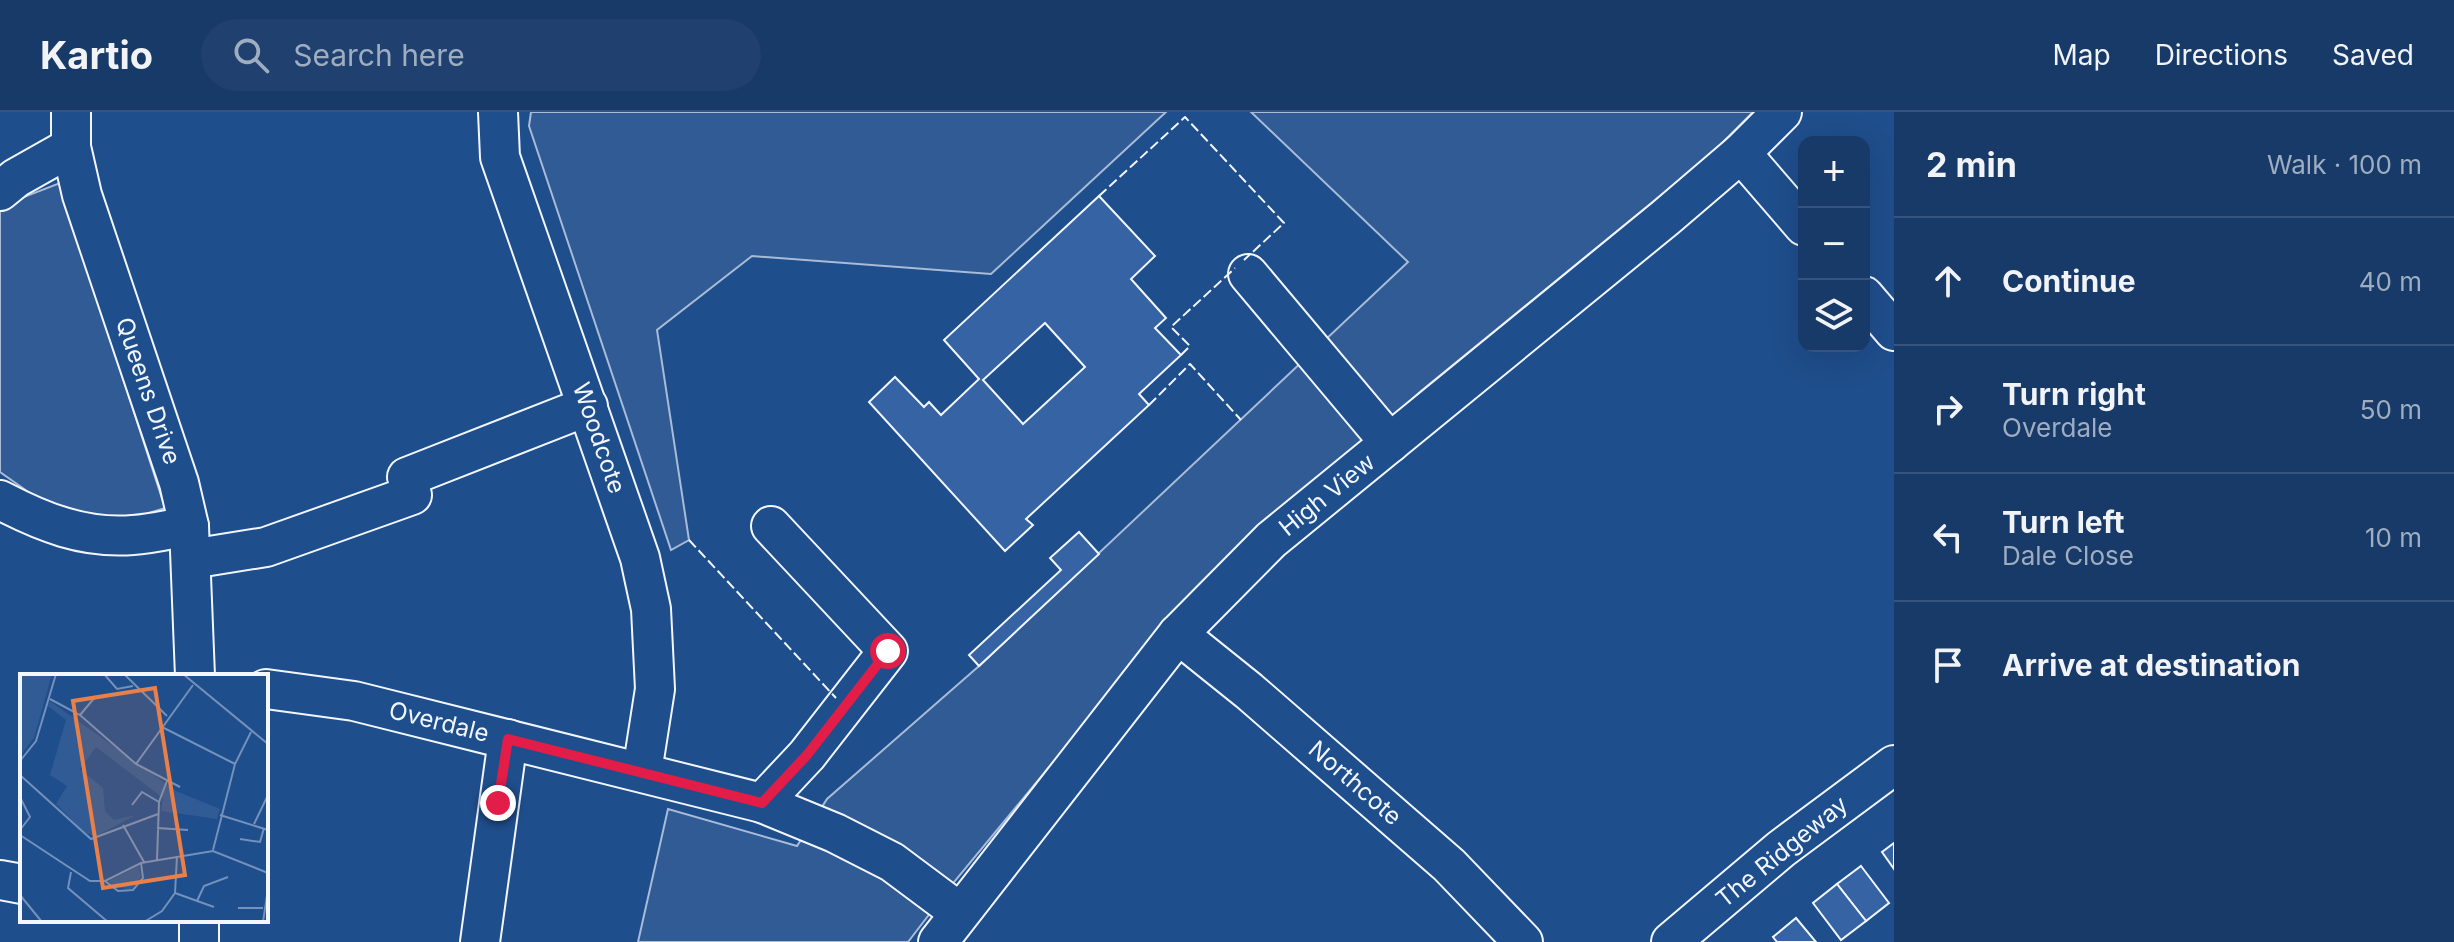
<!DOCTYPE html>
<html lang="en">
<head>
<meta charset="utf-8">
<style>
  :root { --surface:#173a69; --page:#20416f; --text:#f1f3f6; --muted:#9eadc0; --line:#36547d }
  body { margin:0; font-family:Inter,sans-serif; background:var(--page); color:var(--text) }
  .controls { position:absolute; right:24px; top:24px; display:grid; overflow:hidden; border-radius:16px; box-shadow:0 8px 32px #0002 }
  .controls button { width:72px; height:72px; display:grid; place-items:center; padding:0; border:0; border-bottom:2px solid var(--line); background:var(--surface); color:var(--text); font:40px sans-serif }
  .stop { position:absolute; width:24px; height:24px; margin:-18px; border:6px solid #e11d48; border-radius:50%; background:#fff }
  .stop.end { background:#e11d48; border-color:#fff; box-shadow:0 2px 8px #0008 }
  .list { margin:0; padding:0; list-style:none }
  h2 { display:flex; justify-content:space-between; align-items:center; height:104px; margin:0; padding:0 32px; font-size:34px }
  h2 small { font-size:26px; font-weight:400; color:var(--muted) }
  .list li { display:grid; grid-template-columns:52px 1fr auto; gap:24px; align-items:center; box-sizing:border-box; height:128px; padding:0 32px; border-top:2px solid var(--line) }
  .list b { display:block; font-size:30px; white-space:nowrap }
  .list p { margin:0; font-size:26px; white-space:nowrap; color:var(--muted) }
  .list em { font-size:26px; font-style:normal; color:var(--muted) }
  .icon { flex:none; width:44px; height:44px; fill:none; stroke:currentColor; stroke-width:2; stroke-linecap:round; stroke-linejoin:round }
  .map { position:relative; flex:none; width:1894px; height:830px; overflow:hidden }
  header { display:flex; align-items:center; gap:48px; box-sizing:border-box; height:112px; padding:0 40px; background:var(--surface); border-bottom:2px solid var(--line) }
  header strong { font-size:38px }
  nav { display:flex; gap:44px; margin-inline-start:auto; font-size:28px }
  .search { width:560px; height:72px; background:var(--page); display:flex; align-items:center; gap:20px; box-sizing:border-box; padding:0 28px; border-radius:44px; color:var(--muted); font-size:30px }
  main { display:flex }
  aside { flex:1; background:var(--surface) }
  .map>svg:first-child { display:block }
  .built { fill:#305b95; stroke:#a8bbd7; stroke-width:2 }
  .building { fill:#3563a3; stroke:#f2f6ff; stroke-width:2; fill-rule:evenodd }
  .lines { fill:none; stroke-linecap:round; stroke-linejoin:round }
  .minor-casing { stroke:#f2f6ff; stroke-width:42 }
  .minor { stroke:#1f4e8c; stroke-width:38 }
  .fence { stroke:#f2f6ff; stroke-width:2; stroke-dasharray:10 4; stroke-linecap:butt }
  .route { stroke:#e11d48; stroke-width:10 }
  .labels { text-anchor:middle; stroke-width:6; stroke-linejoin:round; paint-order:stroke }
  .street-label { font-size:24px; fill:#f2f6ff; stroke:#1f4e8c }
  .inset-road { fill:none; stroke:#7391ba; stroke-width:2 }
  .view { fill:#ea8049; fill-opacity:0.15; stroke:#ea8049; stroke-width:4 }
  .inset-edge { fill:none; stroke:#f2f6ff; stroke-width:4 }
</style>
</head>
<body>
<header>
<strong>Kartio</strong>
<div class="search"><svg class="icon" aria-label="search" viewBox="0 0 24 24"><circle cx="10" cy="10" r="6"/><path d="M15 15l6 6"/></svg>Search here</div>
<nav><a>Map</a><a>Directions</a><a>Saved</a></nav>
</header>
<main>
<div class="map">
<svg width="1894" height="830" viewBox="0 0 1894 830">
  <rect width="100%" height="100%" fill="#1f4e8c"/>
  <g class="built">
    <polygon points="531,0 1166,0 991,162 752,144 657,218 689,428 671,438 529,14"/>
    <polygon points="1251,0 1753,0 1709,44 1421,279 1178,499 954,770 908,830 638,830 668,697 797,734 827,687 979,554 1408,150"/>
    <polygon points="60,71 165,396 120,410 54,398 0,360 0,98 3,93"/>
  </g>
  <g class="building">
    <path d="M1099,84L1155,144L1131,167L1166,206L1155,216L1181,243L1139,282L1149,293L1026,407L1033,413L1005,439L869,290L895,265L924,295L929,290L941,303L979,267L944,228ZM1045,211L1085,255L1023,312L983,268Z"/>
    <polygon points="1079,420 1099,442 979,554 969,543 1061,458 1050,446"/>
    <polygon points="1894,731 1894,757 1882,740"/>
    <polygon points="1861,754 1889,791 1866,809 1837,772"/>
    <polygon points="1837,772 1866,809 1841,828 1813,791"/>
    <polygon points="1796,806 1816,830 1777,830 1773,825"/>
  </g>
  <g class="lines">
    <g class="minor-casing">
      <g id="minor">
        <polyline points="71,0 71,35 82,83 179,371 189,414 195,564"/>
        <polyline points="498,0 500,45 640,446 651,497 655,577 642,660"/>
        <polyline points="1741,41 1804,114"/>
        <polyline points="0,79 16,66 71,35"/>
        <polyline points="1248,162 1390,331"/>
        <polyline points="1864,184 1894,219"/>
        <path d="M0,388C42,410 84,427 133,423C152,422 171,417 189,414"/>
        <polyline points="191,447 266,435 412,383 407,365 588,294"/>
        <polyline points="1178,522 1249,579 1449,753 1523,830"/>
        <polyline points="266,577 354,589 762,691 835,721 892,750 959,800"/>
        <polyline points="762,691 807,643 888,539 771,414"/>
        <polyline points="0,768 22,772"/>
        <polyline points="199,830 199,808"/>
        <polyline points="480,830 508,627"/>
        <polyline points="938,830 1178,522 1271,428 1665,106 1741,41 1782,0"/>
        <polyline points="1671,830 1781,737 1894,653"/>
      </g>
    </g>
    <use href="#minor" class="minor"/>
    <g class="fence">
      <polyline points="1099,84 1185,5 1284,111 1244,148"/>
      <polyline points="1181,243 1190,234 1171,215 1235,156"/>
      <polyline points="1149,293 1190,252 1241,308"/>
      <polyline points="689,428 836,586"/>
    </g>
  </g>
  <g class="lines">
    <polyline class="route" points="498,691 508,627 762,691 807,643 888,539"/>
  </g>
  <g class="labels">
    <g class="street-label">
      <text transform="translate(148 279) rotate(71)" y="8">Queens Drive</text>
      <text transform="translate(599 326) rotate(71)" y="8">Woodcote</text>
      <text transform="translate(1327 383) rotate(-39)" y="8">High View</text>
      <text transform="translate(439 610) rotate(14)" y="8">Overdale</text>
      <text transform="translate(1355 671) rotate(41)" y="8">Northcote</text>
      <text transform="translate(1782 740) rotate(-39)" y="8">The Ridgeway</text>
    </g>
  </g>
  <g transform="translate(20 562)">
    <rect width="248" height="248" fill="#1f4e8c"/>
    <path d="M0,0H32L14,64L0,82ZM30,27L156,117L200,135L197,145L141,137L143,124L76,73L60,95L83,114L85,137L94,146L116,141L76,162L65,159L36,130L47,112L30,101L46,46L28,32ZM119,192L121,203L111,216L92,212L89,207Z" fill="#305b95"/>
    <path class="inset-road" d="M84,0L97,15L113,12M104,0L147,42M163,0L248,70M30,25L60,41L116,90L160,113M60,41L76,22M140,52L215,90M0,87L16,67L36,0M116,90L173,11M0,101L71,165L138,140M0,123L10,143L0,156M112,131L122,118L139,128M200,141L248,156M234,150L248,121M103,151L124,188M137,154L168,156M0,161L70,207H85L121,189L193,177L248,199M220,165L240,168L244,154M193,176L215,90L231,58M137,186L139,128L147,107M51,198L48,214L88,248M85,207L98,217L113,216L123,204L121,189M155,219L194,233M0,221L22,248M177,227L184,212L208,203M218,234H243M124,248L142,237L155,219L157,182M243,248L248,215"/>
    <path class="view" d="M135,14L165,201L83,214L53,27Z"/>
    <rect width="248" height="248" class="inset-edge"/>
  </g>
</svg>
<div class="controls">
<button>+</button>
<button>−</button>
<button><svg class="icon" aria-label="layers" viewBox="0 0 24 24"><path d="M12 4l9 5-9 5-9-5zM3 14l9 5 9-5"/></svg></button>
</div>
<div class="stop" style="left:888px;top:539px"></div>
<div class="stop end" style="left:498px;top:691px"></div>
</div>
<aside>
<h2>2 min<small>Walk · 100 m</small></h2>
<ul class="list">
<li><svg class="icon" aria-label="ahead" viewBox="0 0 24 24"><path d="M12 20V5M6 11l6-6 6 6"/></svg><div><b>Continue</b></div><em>40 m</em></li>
<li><svg class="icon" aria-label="right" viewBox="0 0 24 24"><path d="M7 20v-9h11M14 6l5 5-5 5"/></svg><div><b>Turn right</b><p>Overdale</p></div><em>50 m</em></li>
<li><svg class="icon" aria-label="left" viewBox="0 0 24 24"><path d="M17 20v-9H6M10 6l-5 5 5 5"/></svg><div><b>Turn left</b><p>Dale Close</p></div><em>10 m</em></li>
<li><svg class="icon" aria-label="arrive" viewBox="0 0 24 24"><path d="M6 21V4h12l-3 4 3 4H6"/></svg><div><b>Arrive at destination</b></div></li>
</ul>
</aside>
</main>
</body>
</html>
